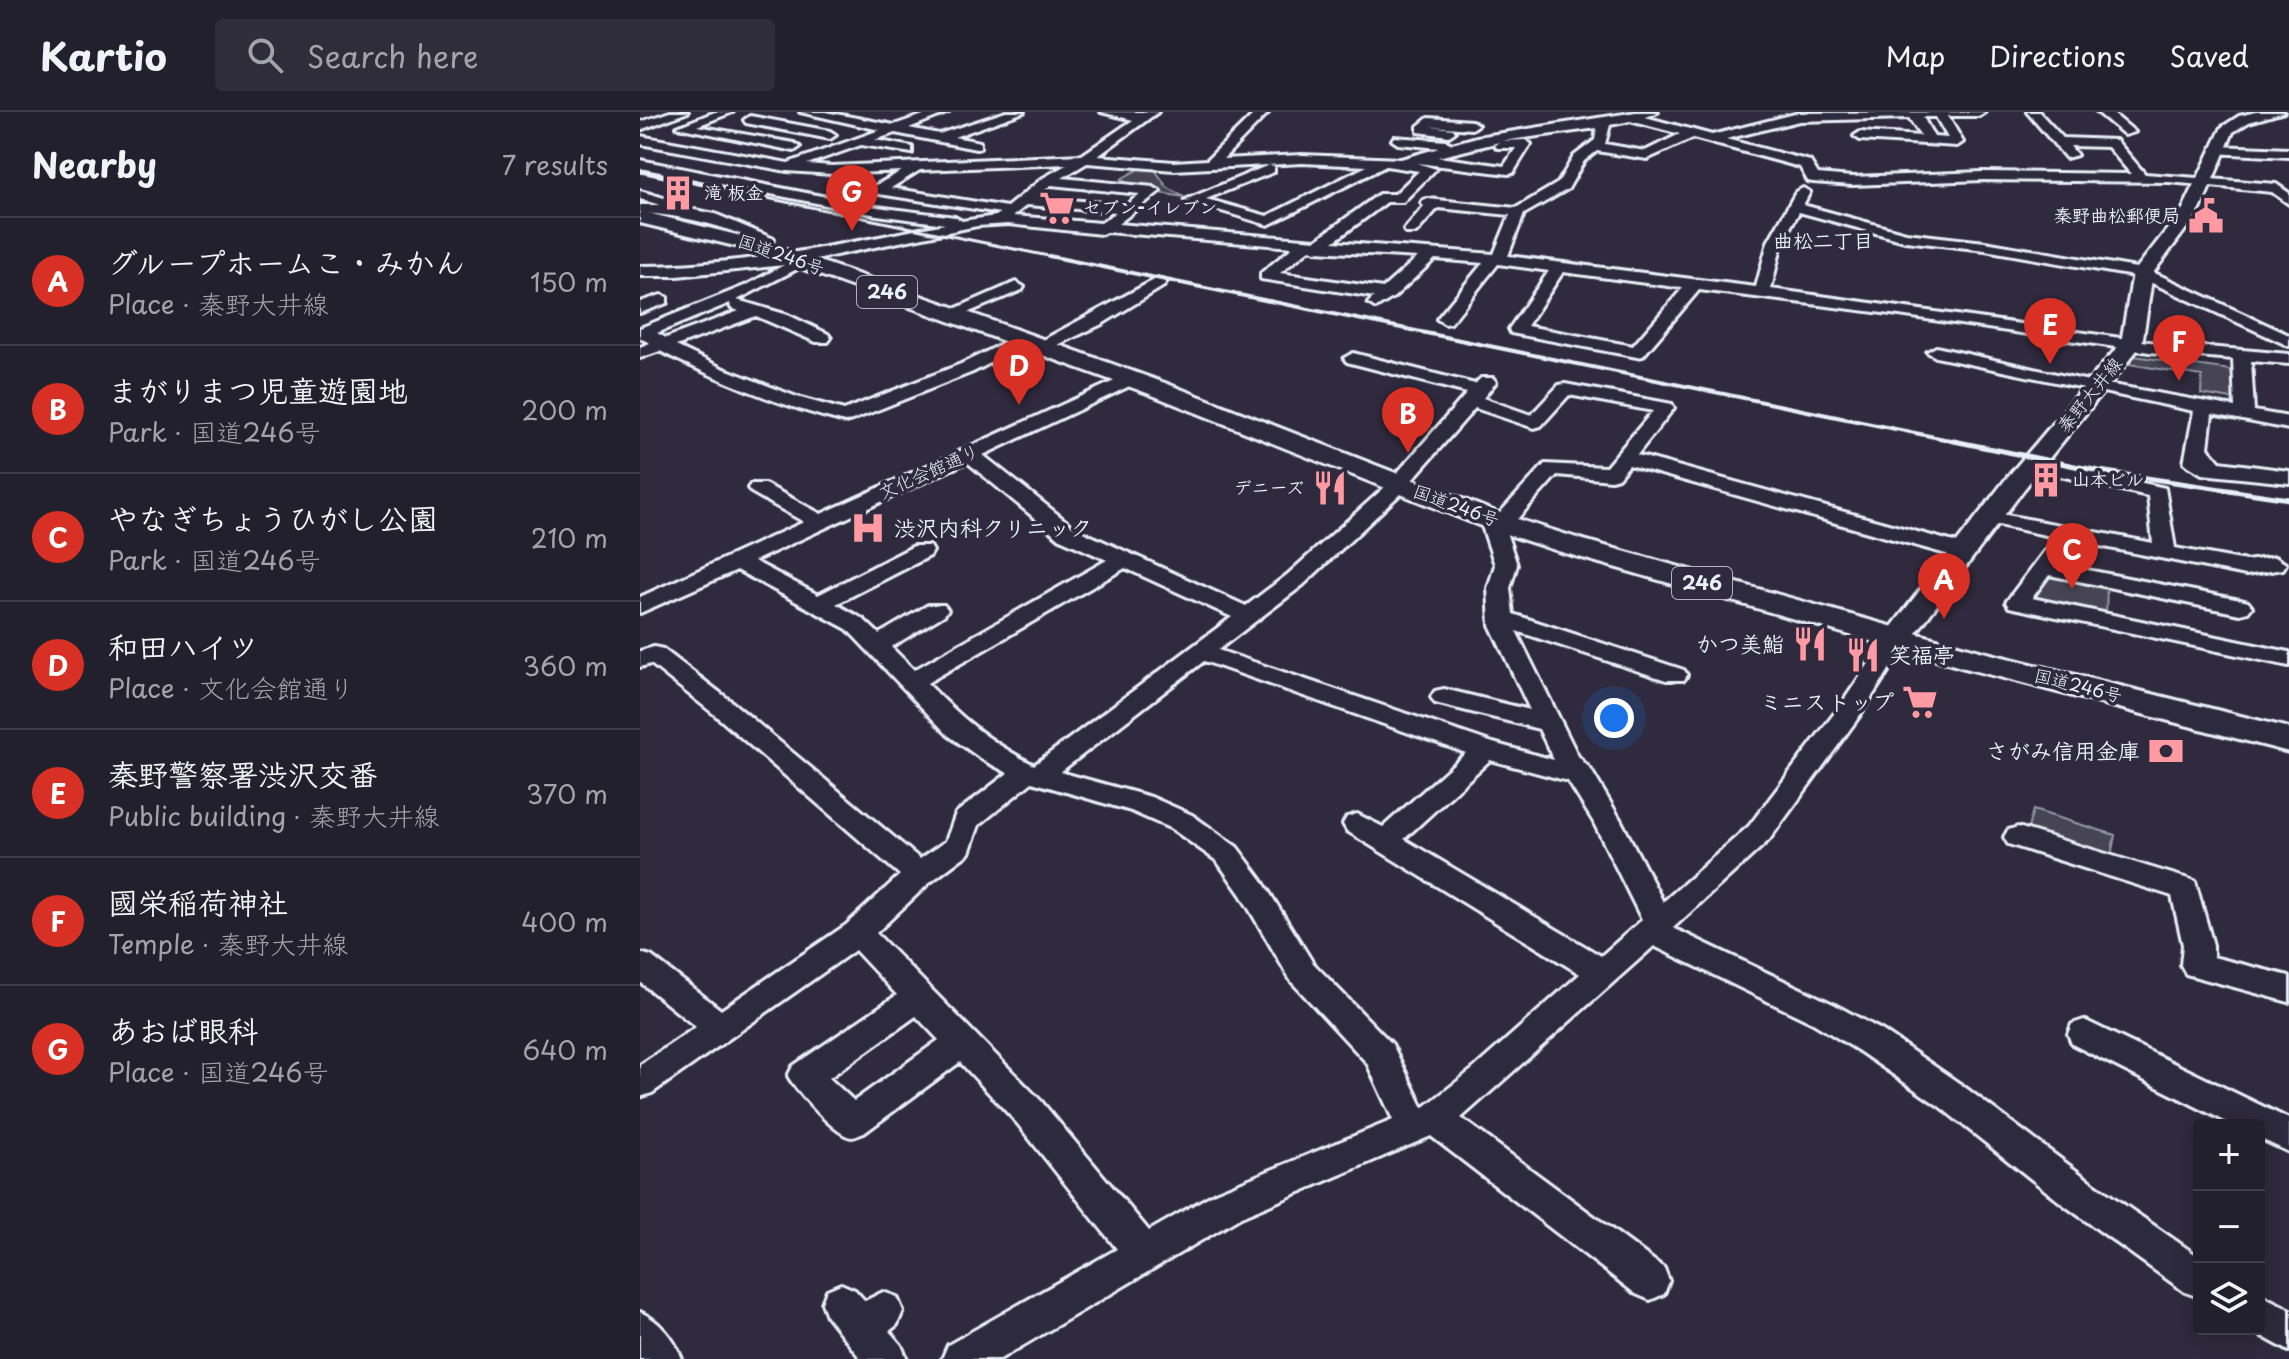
<!DOCTYPE html>
<html lang="en">
<head>
<meta charset="utf-8">
<style>
  :root { --surface:#23202e; --page:#2f2d3a; --text:#f1f3f6; --muted:#a3a3aa; --line:#403e4a; --accent:#d93025 }
  body { margin:0; font-family:"Playpen Sans","Klee One",sans-serif; background:var(--page); color:var(--text) }
  .controls { position:absolute; right:24px; bottom:24px; display:grid; overflow:hidden; border-radius:8px; box-shadow:0 4px 20px #0003 }
  .controls button { width:72px; height:72px; display:grid; place-items:center; padding:0; border:0; border-bottom:2px solid var(--line); background:var(--surface); color:var(--text); font:40px sans-serif }
  .you { position:absolute; left:974px; top:606px; width:28px; height:28px; margin:-20px; border:6px solid #fff; border-radius:50%; background:#1a73e8; box-shadow:0 0 0 12px #1a73e833 }
  .badge { display:grid; place-items:center; width:52px; height:52px; border-radius:50%; background:var(--accent); color:#fff; font-size:26px; font-weight:700 }
  .pin { position:absolute; translate:-50% -66px; filter:drop-shadow(0 2px 4px #0008) }
  .pin::after { content:''; position:absolute; top:42px; width:28px; height:24px; background:inherit; clip-path:polygon(0 0,100% 0,50% 100%) }
  .list { margin:0; padding:0; list-style:none }
  h2 { display:flex; justify-content:space-between; align-items:center; height:104px; margin:0; padding:0 32px; font-size:34px }
  h2 small { font-size:26px; font-weight:400; color:var(--muted) }
  .list li { display:grid; grid-template-columns:52px 1fr auto; gap:24px; align-items:center; box-sizing:border-box; height:128px; padding:0 32px; border-top:2px solid var(--line) }
  .list b { display:block; font-size:30px; white-space:nowrap }
  .list p { margin:0; font-size:26px; white-space:nowrap; color:var(--muted) }
  .list em { font-size:26px; font-style:normal; color:var(--muted) }
  .icon { flex:none; width:44px; height:44px; fill:none; stroke:currentColor; stroke-width:2; stroke-linecap:round; stroke-linejoin:round }
  .map { position:relative; flex:none; width:1649px; height:1247px; overflow:hidden }
  header { display:flex; align-items:center; gap:48px; box-sizing:border-box; height:112px; padding:0 40px; background:var(--surface); border-bottom:2px solid var(--line) }
  header strong { font-size:38px }
  nav { display:flex; gap:44px; margin-inline-start:auto; font-size:28px }
  .search { width:560px; height:72px; background:var(--page); display:flex; align-items:center; gap:20px; box-sizing:border-box; padding:0 28px; border-radius:8px; color:var(--muted); font-size:30px }
  main { display:flex }
  aside { flex:1; background:var(--surface) }
  .map>svg:first-child { display:block }
  .green { fill:#464455; stroke:#979aa6; stroke-width:2 }
  .lines { fill:none; stroke-linecap:round; stroke-linejoin:round }
  .minor-casing { stroke:#e8f1f8; stroke-width:6 }
  .major-casing { stroke:#e8f1f8; stroke-width:6 }
  .highway-casing { stroke:#e8f1f8; stroke-width:6 }
  .minor { fill:#2f2a3d; fill-rule:evenodd }
  .major { fill:#2f2a3d; fill-rule:evenodd }
  .highway { fill:#2f2a3d; fill-rule:evenodd }
  .rail-far2 { stroke:#e8f1f8; stroke-width:3 }
  .rail-far1 { stroke:#e8f1f8; stroke-width:4 }
  .rail { stroke:#e8f1f8; stroke-width:5 }
  .labels { text-anchor:middle; stroke-width:7; stroke-linejoin:round; paint-order:stroke }
  .far-poi-label { font-size:18px; font-weight:bold; fill:#e8f1f8; stroke:#2f2a3d; text-anchor:start }
  .far-street-label { font-size:18px; fill:#e8f1f8; stroke:#2f2a3d }
  .far-neighbourhood-label { font-size:20px; font-weight:bold; fill:#e8f1f8; stroke:#2f2a3d }
  .shield { fill:#2f2a3d; stroke:#b0b5c0; stroke-width:2 }
  .shield-label { font-size:20px; font-weight:bold; fill:#e8f1f8 }
  .poi-label { font-size:22px; font-weight:bold; fill:#e8f1f8; stroke:#2f2a3d; text-anchor:end }
</style>
</head>
<body>
<header>
<strong>Kartio</strong>
<div class="search"><svg class="icon" aria-label="search" viewBox="0 0 24 24"><circle cx="10" cy="10" r="6"/><path d="M15 15l6 6"/></svg>Search here</div>
<nav><a>Map</a><a>Directions</a><a>Saved</a></nav>
</header>
<main>
<aside>
<h2>Nearby<small>7 results</small></h2>
<ul class="list">
<li><span class="badge">A</span><div><b>グループホームこ・みかん</b><p>Place · 秦野大井線</p></div><em>150 m</em></li>
<li><span class="badge">B</span><div><b>まがりまつ児童遊園地</b><p>Park · 国道246号</p></div><em>200 m</em></li>
<li><span class="badge">C</span><div><b>やなぎちょうひがし公園</b><p>Park · 国道246号</p></div><em>210 m</em></li>
<li><span class="badge">D</span><div><b>和田ハイツ</b><p>Place · 文化会館通り</p></div><em>360 m</em></li>
<li><span class="badge">E</span><div><b>秦野警察署渋沢交番</b><p>Public building · 秦野大井線</p></div><em>370 m</em></li>
<li><span class="badge">F</span><div><b>國栄稲荷神社</b><p>Temple · 秦野大井線</p></div><em>400 m</em></li>
<li><span class="badge">G</span><div><b>あおば眼科</b><p>Place · 国道246号</p></div><em>640 m</em></li>
</ul>
</aside>
<div class="map">
<svg width="1649" height="1247" viewBox="0 0 1649 1247">
  <rect width="100%" height="100%" fill="#2f2a3d"/>
  <filter id="ink" filterUnits="userSpaceOnUse"><feTurbulence type="fractalNoise" baseFrequency=".0125" numOctaves="2"/><feDisplacementMap in="SourceGraphic" scale="16" xChannelSelector="R" yChannelSelector="G"/><feConvolveMatrix kernelMatrix="1 2 1 2 8 2 1 2 1" color-interpolation-filters="sRGB"/></filter>
  <g filter="url(#ink)">
    <g class="green">
      <polygon points="504,54 513,55 527,75 544,85 476,74 484,68 481,67"/>
      <polygon points="1494,244 1597,259 1598,288 1561,282 1562,264 1489,252"/>
      <polygon points="1409,462 1467,471 1466,504 1394,487 1392,484"/>
      <polygon points="1393,698 1475,723 1470,749 1387,720"/>
    </g>
    <g class="lines">
      <g class="minor-casing">
        <g id="minor">
          <polygon points="30,0 48,0 0,18 0,10"/>
          <polygon points="75,0 93,0 57,14 154,31 160,35 154,39 37,15"/>
          <path d="M160,0H185L254,13L292,0H309L269,16L299,22L366,0H384L314,25L340,30V36L336,37L255,21L235,28L272,35V41L221,33L167,52L192,54L442,43L493,8L461,0H518L458,44L534,50L567,48L616,0H629L583,47L662,43L761,47L799,36L758,32L752,28L754,25L806,29L812,32L837,25L996,0H1018L1005,5L1072,23L1159,1L1345,0L1339,4H1308L1323,30L1317,34L1220,28L1214,24L1220,20L1281,24L1269,6L1159,9L1086,27L1170,49L1178,62L1212,65L1343,60L1491,62L1468,35L1430,34L1437,43L1426,46L1387,0H1399L1423,26L1476,28L1505,62L1636,72L1649,81V92L1632,80L1529,70L1343,68L1212,73L1173,70L1168,69L1160,55L1053,26L1007,47L957,39L944,49L928,77L884,102L868,144L1116,175L1128,130L1156,80L1163,76L1170,80L1163,93L1266,121L1345,130L1508,158L1649,223V234L1499,165L1345,138L1265,129L1159,100L1142,130L1131,177L1509,230L1649,242V252L1611,249L1614,299L1649,305V317L1572,302L1568,336L1580,350L1649,359V371L1562,362L1544,351L1554,299L1296,245L1287,240L1296,235L1439,267L1595,295L1593,247L1509,240L1259,203L1059,178L1003,244L997,245L871,221L869,217L909,159L858,152L811,211L805,212L797,207L843,151L795,147L754,185L736,196L728,191L734,185L621,167V161L653,135L467,120L461,122L368,112L337,114L162,150L161,155L97,188L148,203L188,222L191,226L188,230H176L116,204L36,234L82,256L157,285L204,298L321,252L379,224H391L394,228L333,260L212,308L205,310C140,294 80,269 20,239L0,246V235L10,231L0,226V216L107,173L144,153L37,164H0V154C104,154 204,132 305,112L237,103L0,56V48L237,95L315,105L322,109L356,104L360,101L233,81V75L262,59L192,62L147,59L0,32V24L148,51L240,18ZM1283,5H1296L1308,26L1294,25ZM990,9L1040,22L1005,39L965,32L970,13ZM957,16L955,28L934,44L918,71L876,96L788,87L783,88L781,91L784,94L764,118L766,121H776L798,96L870,103L854,142L693,130L747,90H763L796,57L777,51L868,62L873,61L891,32L885,28L862,29ZM860,30L855,33L857,36H876L864,54L798,45ZM447,51L534,58L662,51L727,54L627,104L566,87L634,60V54L629,53L545,88L628,113L746,54L779,59L755,82H739L676,128L478,112L520,79L513,75L422,66ZM428,52L403,66L367,95L251,76L280,58ZM411,73L500,82L486,93L397,85ZM387,93L476,100L461,111L373,104ZM670,137L676,139L778,145L743,176L640,161ZM923,160L1043,176L993,234L887,214ZM90,191L91,196L99,199L26,226L17,221Z"/>
          <polygon points="1457,0 1471,0 1495,20 1485,23"/>
          <polygon points="110,4 190,19 196,23 190,27 106,11 104,8"/>
          <polygon points="788,6 832,9 838,13 832,17 791,14 813,17 815,20 809,24 778,20 778,14"/>
          <polygon points="1577,34 1649,37 1649,45 1572,41 1571,38"/>
          <path d="M0,79L38,90L39,95L75,102L134,127L114,137L107,133L114,127C76,112 42,103 0,101V93H20L0,87Z"/>
          <polygon points="518,166 526,171 524,174 462,212 407,238 401,239 392,234"/>
          <polygon points="376,170 384,175 382,178 317,205 305,205 303,202"/>
          <polygon points="21,183 27,185 27,191 0,201 0,190"/>
          <path d="M713,241L835,272L841,266H853L856,270L843,286L891,303L919,273L925,272L1032,292L1034,296L997,343L1332,435L1335,440L1332,445L1324,447L989,353L978,366L971,368L917,363L870,415L865,417L877,453L870,476L873,502L1044,558L1047,563L1044,568H1026L876,519L938,644L951,658L980,707L1023,790L1109,714L1200,594L1249,522H1265L1269,527L1218,606L1129,728L1033,816L1195,893L1243,919L1323,974L1450,1069L1559,1145V1185L1545,1180L1424,1093L1299,994L1219,939L1173,911L1014,834L821,1006L1024,1156L1029,1169L1024,1182L1010,1188L996,1182L791,1024L601,1105L360,1247H302L308,1233L477,1137L377,1011L320,950L224,1021C220,1022 216,1025 212,1025C197,1025 155,977 148,964L153,954L257,883L215,838L12,981L0,985V953L56,915L0,870V841L11,844L81,898L206,813L260,763L74,602L11,552L0,555V539L14,535L23,537L92,590L280,747L306,729L316,701L368,661L343,648L308,623L207,517L97,458L0,501V485L164,410L111,380L108,376L111,372H125L181,402L490,262L496,263L499,267L496,271L343,343L436,417L606,494L647,463L745,375L827,281L707,250L704,246ZM929,283L1013,299L966,355L905,352L858,403L844,404L840,408L855,453L848,476L850,513L890,598L804,577L795,579L791,585L795,591L899,617L914,648L853,631L578,538L663,473L759,383L835,296L894,316L901,314ZM327,350L420,427L467,448L274,558L251,535L304,503L308,498L304,493H288L239,522L223,507L196,492L290,444L293,439L290,434H274L178,483L114,449ZM485,456L592,505L394,653C350,630 322,607 287,571ZM564,549L826,641L743,715L717,702L707,705L703,712L707,719L940,862L832,958L783,996L752,932L673,851L621,767L597,735L552,703L511,685L420,660ZM850,648L928,669L953,709L1002,808L961,844L764,727ZM392,670L491,699L532,717L577,749L601,783L651,869L727,951L753,1008L575,1081L509,1119L401,989L236,821L289,771L329,741L339,713ZM276,904L299,928L214,989L189,966Z"/>
          <polygon points="1392,346 1525,376 1535,436 1606,449 1635,445 1646,452 1643,457 1606,463 1434,429 1417,452 1600,488 1608,490 1612,495 1608,500 1600,502 1409,463 1392,486 1649,540 1649,554 1369,495 1366,490 1415,425 1344,410 1340,406 1344,402 1351,400 1513,431 1508,384 1385,356 1382,352"/>
          <polygon points="1378,715 1555,769 1573,833 1573,845 1649,864 1649,890 1546,862 1541,853 1543,833 1532,784 1368,732 1364,725 1368,718"/>
          <polygon points="1444,908 1649,1007 1649,1040 1619,1026 1619,1013 1593,1013 1432,932 1428,922 1432,912"/>
          <polygon points="201,1172 215,1178 225,1189 243,1180 257,1185 263,1199 257,1213 249,1219 261,1233 267,1247 221,1247 187,1204 182,1191 187,1178"/>
          <polygon points="1619,1182 1649,1197 1649,1239 1609,1217 1619,1217"/>
          <path d="M0,1200C20,1209 34,1227 42,1247H0Z"/>
        </g>
      </g>
      <g class="major-casing">
        <polygon id="major" points="1616,0 1644,0 1609,10 1593,20 1560,98 1513,161 1502,232 1384,377 1267,533 1257,536 1247,533 1242,527 1247,521 1366,367 1481,231 1493,161 1543,97 1582,15 1599,4"/>
      </g>
      <g class="highway-casing">
        <polygon id="highway" points="0,99 121,129 319,197 525,271 861,402 940,427 1343,540 1649,616 1649,640 1321,555 918,439 841,414 507,281 303,207 107,137 0,111"/>
      </g>
      <use href="#minor" class="minor"/>
      <use href="#major" class="major"/>
      <use href="#highway" class="highway"/>
      <polyline class="rail-far2" points="0,60 418,146"/>
      <polyline class="rail-far1" points="409,144 1319,330"/>
      <polyline class="rail" points="1309,328 1459,359 1649,387"/>
    </g>
  </g>
  <defs>
    <g id="building-bare" transform="scale(2.76)"><path d="M-4-6H4V6H1V3H-1V6H-4ZM-2.5-4.3h1.7v1.8h-1.7ZM.8-4.3h1.7v1.8H.8ZM-2.5-1h1.7V.8h-1.7ZM.8-1h1.7V.8H.8Z" fill="#ff9aa2" stroke="#2f2a3d" stroke-width="2.5" paint-order="stroke"/></g>
    <g id="supermarket-bare" transform="scale(2.76)"><path d="M-6-5.5h2.5l.6 2H6L4.5 2H-2.5L-4.4-4H-6ZM-1.5 3.2a1.3 1.3 0 1 0 .1 0ZM3 3.2a1.3 1.3 0 1 0 .1 0Z" fill="#ff9aa2" stroke="#2f2a3d" stroke-width="2.5" paint-order="stroke"/></g>
    <g id="civic-bare" transform="scale(2.76)"><path d="M-.6-6.5H3V-4.5H.6V-3L4-1V1h2V6H-6V1h2V-1L-.6-3ZM-1.2 2.5V6h2.4V2.5Z" fill="#ff9aa2" stroke="#2f2a3d" stroke-width="2.5" paint-order="stroke"/></g>
    <g id="restaurant-bare" transform="scale(2.76)"><path d="M-5-6h1v4h1v-4h1v4h1v-4h1v5L-1.5 .5V6h-2V.5L-5-1ZM5-6V6H3V1.5H1.5Q1.5-4 5-6Z" fill="#ff9aa2" stroke="#2f2a3d" stroke-width="2.5" paint-order="stroke"/></g>
    <g id="hospital-bare" transform="scale(2.76)"><path d="M-5-5h3v3.5h4V-5h3V5h-3V1.5h-4V5h-3Z" fill="#ff9aa2" stroke="#2f2a3d" stroke-width="2.5" paint-order="stroke"/></g>
    <g id="bank-bare" transform="scale(2.76)"><path d="M-6-4H6V4H-6ZM0-2.3a2.3 2.3 0 1 0 0 4.6a2.3 2.3 0 1 0 0-4.6Z" fill="#ff9aa2" stroke="#2f2a3d" stroke-width="2.5" paint-order="stroke"/></g>
  </defs>
  <g fill-rule="evenodd">
    <use href="#building-bare" x="38" y="81"/>
    <use href="#supermarket-bare" x="417" y="96"/>
    <use href="#civic-bare" x="1566" y="104"/>
    <use href="#building-bare" x="1406" y="368"/>
    <use href="#restaurant-bare" x="690" y="376"/>
    <use href="#hospital-bare" x="228" y="416"/>
    <use href="#restaurant-bare" x="1170" y="532"/>
    <use href="#restaurant-bare" x="1223" y="543"/>
    <use href="#supermarket-bare" x="1280" y="590"/>
    <use href="#bank-bare" x="1526" y="639"/>
  </g>
  <g class="labels">
    <g class="far-poi-label">
      <text x="64" y="87">滝 板金</text>
      <text x="443" y="102">セブン-イレブン</text>
      <text x="1540" y="110" text-anchor="end">秦野曲松郵便局</text>
      <text x="1432" y="374">山本ビル</text>
      <text x="664" y="382" text-anchor="end">デニーズ</text>
    </g>
    <g class="far-street-label">
      <text transform="translate(141 143) rotate(19)" y="6">国道246号</text>
      <text transform="translate(1450 283) rotate(-51)" y="6">秦野大井線</text>
      <text transform="translate(289 360) rotate(-24)" y="6">文化会館通り</text>
      <text transform="translate(816 394) rotate(20)" y="6">国道246号</text>
      <text transform="translate(1438 574) rotate(14)" y="6">国道246号</text>
    </g>
    <g class="far-neighbourhood-label">
      <text x="1183" y="136">曲松二丁目</text>
    </g>
    <g class="shield">
      <rect x="217" y="164" width="60" height="32" rx="6"/>
      <rect x="1032" y="455" width="60" height="32" rx="6"/>
    </g>
    <g class="shield-label">
      <text x="247" y="187">246</text>
      <text x="1062" y="478">246</text>
    </g>
    <g class="poi-label">
      <text x="254" y="424" text-anchor="start">渋沢内科クリニック</text>
      <text x="1144" y="540">かつ美鮨</text>
      <text x="1249" y="551" text-anchor="start">笑福亭</text>
      <text x="1254" y="598">ミニストップ</text>
      <text x="1500" y="647">さがみ信用金庫</text>
    </g>
  </g>
</svg>
<div class="controls">
<button>+</button>
<button>−</button>
<button><svg class="icon" aria-label="layers" viewBox="0 0 24 24"><path d="M12 4l9 5-9 5-9-5zM3 14l9 5 9-5"/></svg></button>
</div>
<div class="you"></div>
<div class="pin badge" style="left:1304px;top:507px">A</div>
<div class="pin badge" style="left:768px;top:341px">B</div>
<div class="pin badge" style="left:1432px;top:477px">C</div>
<div class="pin badge" style="left:379px;top:293px">D</div>
<div class="pin badge" style="left:1410px;top:252px">E</div>
<div class="pin badge" style="left:1539px;top:269px">F</div>
<div class="pin badge" style="left:212px;top:119px">G</div>
</div>
</main>
</body>
</html>
